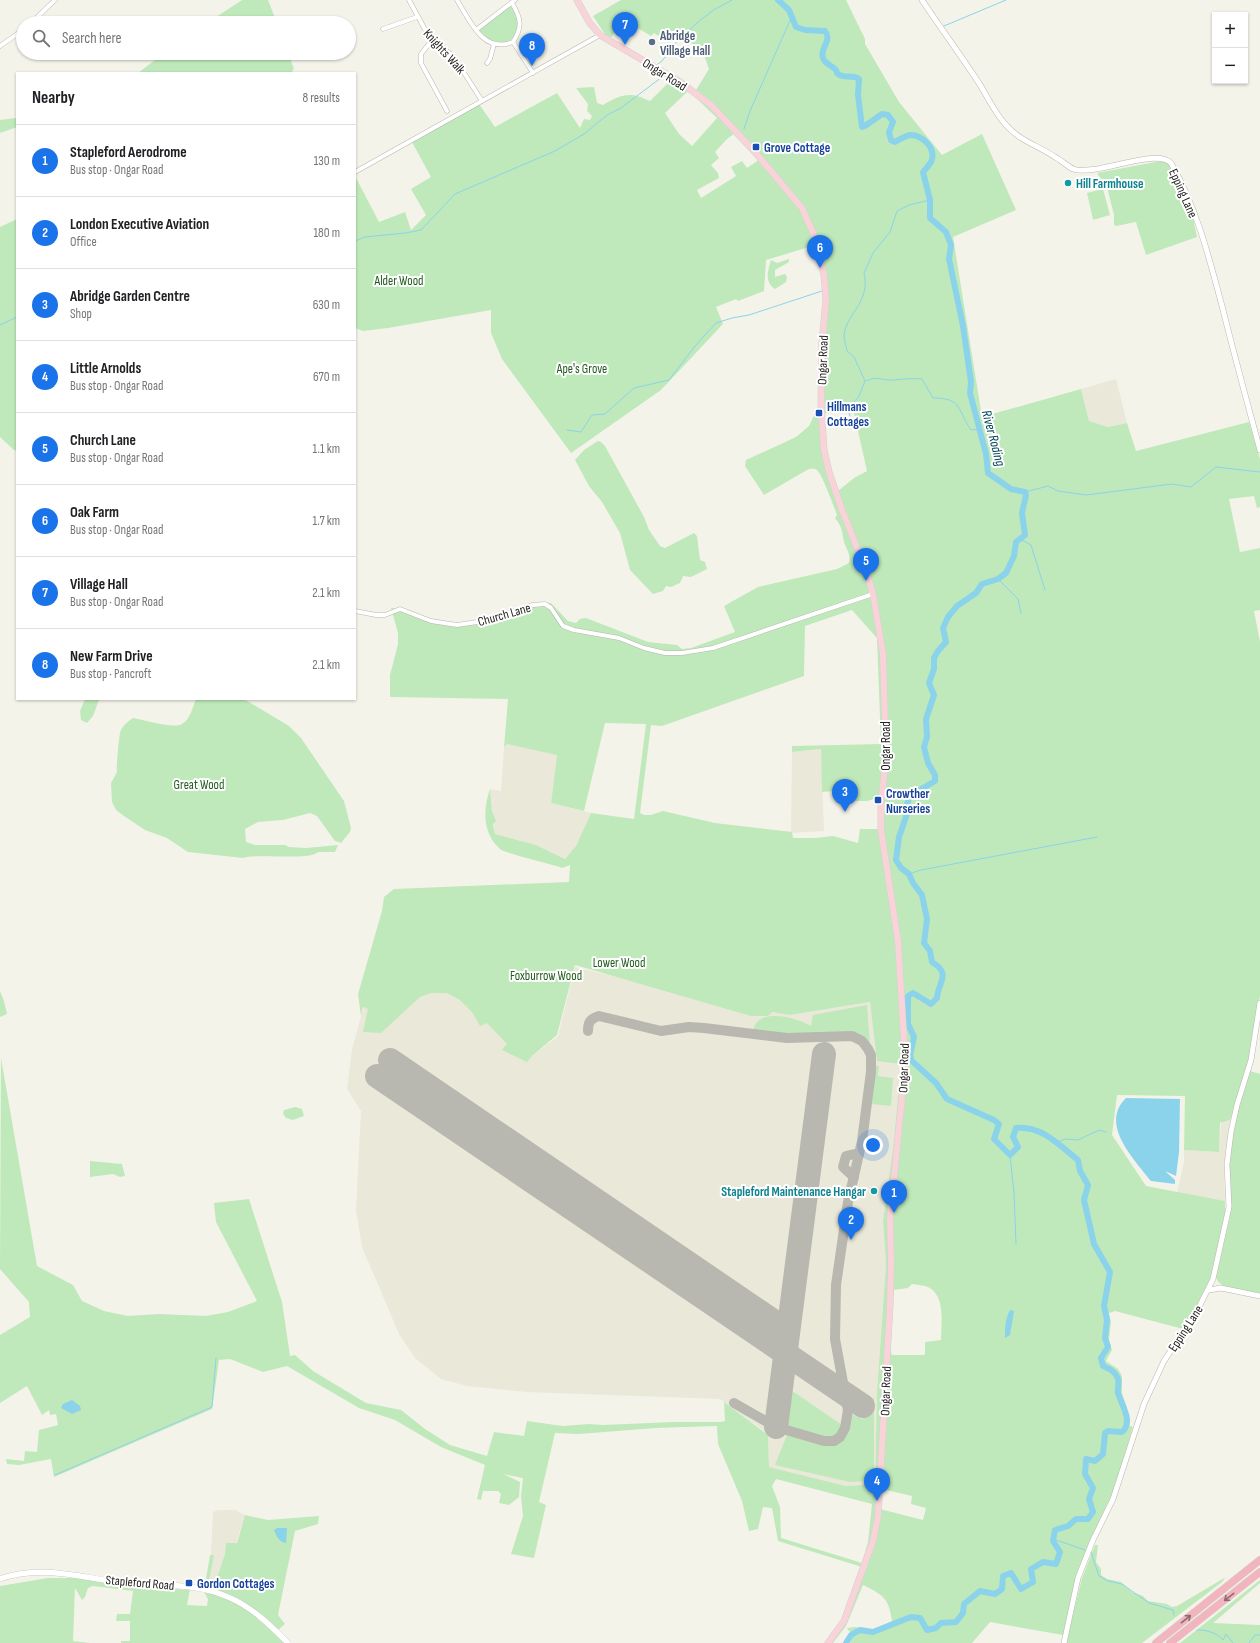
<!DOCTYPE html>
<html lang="en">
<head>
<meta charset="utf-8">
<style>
  :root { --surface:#fff; --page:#f6f6f6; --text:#202124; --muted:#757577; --line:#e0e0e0; --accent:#1a73e8 }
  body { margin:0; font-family:"Sofia Sans Condensed",sans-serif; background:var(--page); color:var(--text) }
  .controls { position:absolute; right:12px; top:12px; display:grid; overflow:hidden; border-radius:0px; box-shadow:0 1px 3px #0004 }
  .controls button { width:36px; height:36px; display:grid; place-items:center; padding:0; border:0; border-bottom:1px solid var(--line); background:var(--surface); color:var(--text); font:20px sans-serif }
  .you { position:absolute; left:873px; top:1145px; width:14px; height:14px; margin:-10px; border:3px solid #fff; border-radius:50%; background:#1a73e8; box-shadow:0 0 0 6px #1a73e833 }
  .badge { display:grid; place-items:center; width:26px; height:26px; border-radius:50%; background:var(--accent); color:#fff; font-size:13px; font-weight:700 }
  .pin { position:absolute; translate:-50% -33px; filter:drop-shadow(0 1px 2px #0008) }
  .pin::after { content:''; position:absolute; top:21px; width:14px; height:12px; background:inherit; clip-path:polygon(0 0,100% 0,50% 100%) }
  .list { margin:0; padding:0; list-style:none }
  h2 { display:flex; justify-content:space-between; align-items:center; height:52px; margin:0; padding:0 16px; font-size:17px }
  h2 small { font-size:13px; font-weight:400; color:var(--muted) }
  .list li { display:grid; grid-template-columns:26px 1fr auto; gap:12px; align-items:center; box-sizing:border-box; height:72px; padding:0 16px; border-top:1px solid var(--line) }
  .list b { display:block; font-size:15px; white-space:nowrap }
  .list p { margin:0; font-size:13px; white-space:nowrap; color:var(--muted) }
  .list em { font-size:13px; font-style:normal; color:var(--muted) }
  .icon { flex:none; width:22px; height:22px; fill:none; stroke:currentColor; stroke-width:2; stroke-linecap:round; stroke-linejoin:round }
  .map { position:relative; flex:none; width:1260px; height:1643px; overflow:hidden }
  .search { position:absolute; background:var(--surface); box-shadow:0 1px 3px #0004; left:16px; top:16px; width:340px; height:44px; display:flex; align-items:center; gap:10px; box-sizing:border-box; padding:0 14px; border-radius:22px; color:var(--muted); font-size:15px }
  .panel { position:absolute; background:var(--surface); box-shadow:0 1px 3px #0004; left:16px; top:72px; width:340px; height:628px; border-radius:0px }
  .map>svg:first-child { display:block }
  .built { fill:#eae8d8 }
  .green { fill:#bfe9ba; fill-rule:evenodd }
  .water { fill:#8bd3eb }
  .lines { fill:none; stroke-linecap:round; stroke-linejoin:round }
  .stream { stroke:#8bd3eb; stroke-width:1 }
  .river { stroke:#8bd3eb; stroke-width:6 }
  .taxiway { stroke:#b8b7b0; stroke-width:10 }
  .runway { stroke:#b8b7b0; stroke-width:24 }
  .minor-casing { stroke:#b8b7af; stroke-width:5 }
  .tertiary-casing { stroke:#b8b7af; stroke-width:6 }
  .secondary-casing { stroke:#b8b7af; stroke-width:6 }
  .primary-casing { stroke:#d3d3d3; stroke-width:7 }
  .motorway-casing { stroke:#d3d3d3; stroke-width:8 }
  .minor { stroke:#fff; stroke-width:4 }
  .tertiary { stroke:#fff; stroke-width:5 }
  .secondary { stroke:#fff; stroke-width:5.5 }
  .primary { stroke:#f8d3d7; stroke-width:6 }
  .motorway { stroke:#f3b5bd; stroke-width:7 }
  .oneway { stroke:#8c6c6f }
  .service-dot { fill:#5c6f8a; stroke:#fff; stroke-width:1.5 }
  .transit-dot { fill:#1a4fb4; stroke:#fff; stroke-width:1.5 }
  .culture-dot { fill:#0f9aa8; stroke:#fff; stroke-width:1.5 }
  .labels { text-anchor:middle; stroke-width:4; stroke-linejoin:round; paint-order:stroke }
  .service-label { font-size:13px; font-weight:bold; fill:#4e5e75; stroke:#fff; text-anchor:start }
  .street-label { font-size:13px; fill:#252421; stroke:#fff }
  .transit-label { font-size:13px; font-weight:bold; fill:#164399; stroke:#fff; text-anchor:start }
  .culture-label { font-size:13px; font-weight:bold; fill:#0d838f; stroke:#fff; text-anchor:start }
  .park-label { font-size:13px; fill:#215a1d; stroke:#fff }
  .water-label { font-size:14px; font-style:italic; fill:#064758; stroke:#fff }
</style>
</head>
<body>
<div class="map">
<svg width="1260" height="1643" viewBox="0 0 1260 1643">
  <rect width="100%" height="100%" fill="#f4f3ea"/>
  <g class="built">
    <polygon points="1116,379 1127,423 1108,427 1089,421 1081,389"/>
    <polygon points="507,744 557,754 551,803 591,813 576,846 565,859 536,845 495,834 490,789 501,791 504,747"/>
    <polygon points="821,749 824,831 791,833 792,752"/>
    <polygon points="389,927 417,945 532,996 536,1009 531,1057 558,1036 575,967 736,1006 790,1015 870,1002 877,1060 901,1064 894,1141 883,1221 886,1264 877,1392 875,1484 846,1486 769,1467 768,1434 720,1399 526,1392 467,1386 441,1379 415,1358 399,1334 362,1247 356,1210 361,1111 347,1089 352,1049 360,1020"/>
    <polygon points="1230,1120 1224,1173 1225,1201 1177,1193 1184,1162 1184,1150 1219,1152 1221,1123"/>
    <polygon points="218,1510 235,1510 245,1515 236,1543 226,1544 225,1554 213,1589 208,1587 214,1555 211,1555 213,1512"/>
  </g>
  <g class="green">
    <polygon points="242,0 268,0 277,23 207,23"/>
    <path d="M621,0H846L865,39V44L899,102L942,155L982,134L1016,210L953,237L982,417L1081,389L1089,421L1108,427L1127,423L1136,451L1249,422L1260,459V507L1257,508L1254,496L1229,499L1240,552L1260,548V610L1254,611L1260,642V995L1250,1060L1230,1120L1220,1123L1219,1152L1184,1150L1185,1096L1117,1095L1112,1135L1146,1186L1225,1201V1216L1208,1287L1183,1329L1115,1311L1109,1313L1111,1322L1109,1340L1112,1350L1106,1361L1118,1369L1122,1376V1393L1127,1408L1128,1425L1133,1427L1114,1489L1090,1542L1075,1583L1063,1635L990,1622L972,1643H850L853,1636L847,1628L855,1627L873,1630L892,1621C889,1598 883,1595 863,1585L846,1626L833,1643H826L842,1620L862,1567L778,1541L772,1508L763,1507L758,1529L749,1531L742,1501L718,1444L717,1426L656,1428L579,1434L555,1433L539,1502L546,1505L534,1558L511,1554L523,1516L521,1496L523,1478L503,1474L520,1482L519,1497L509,1505L499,1503L501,1494L498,1491H483L481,1500L477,1499L485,1465L441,1447L395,1420L359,1408L287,1366L263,1372L230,1359L219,1360L212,1409L54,1477L51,1459L19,1465L7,1464L6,1459L24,1461L25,1451L37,1452L39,1430L58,1425L56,1414L50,1415L49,1410L42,1415L27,1386L0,1403V1335L30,1317L29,1302L0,1269L1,1058L37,1266L73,1285L82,1301L104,1311L128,1316L159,1314L206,1316L228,1312L257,1301L216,1222L214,1203L249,1199L282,1302L290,1356L295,1355L313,1371L366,1403L401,1410L425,1429L450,1445L487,1456L494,1432L524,1436L527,1421L563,1426L589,1424L603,1425L673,1422H720L725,1421L724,1402L768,1435L769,1467L846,1486L875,1484L877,1392L886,1264L883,1221L894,1141L901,1064L877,1061L870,1002L790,1015L772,1012L768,1016H751L575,965L557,1035L532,1056L527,1062L502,1050L507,1044L487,1023L480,1026L472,1012L460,1000L447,993H431L420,997L381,1033L363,1032L368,1009L363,1007L361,1016L358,994L382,911L384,897L394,889L569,882L570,865L562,868C552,864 506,854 500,849C482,833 483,809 490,789L492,811L496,821L493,824L495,834L536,845L565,859L576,846L591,813L634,819L646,724L605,723L584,811L551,803L557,755L507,744L504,747L508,699L390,697V675L398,644V633L391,608L409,610L432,620L458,624L492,617L541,602L551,603L568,621L576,623L580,619L586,618L648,642L677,645L682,649L691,648L735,632L724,606L758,587L837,569L849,563C851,554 847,551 844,542C842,532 842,526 835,518L837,515C834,507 822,474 817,470C814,468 810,469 807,470L764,495L745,466L746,460L796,437L809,426L818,407L824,453L846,514L838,491L854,478L867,471L854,413H825L823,376L828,289L825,268L819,244L766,260L764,291L738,301L736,299L716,307L723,324L661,390L571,453L502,359L491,333V310L388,328L363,331L355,328V176L379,222L405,212L411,230L426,215L411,189L431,177L412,142L479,104L495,127L557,93L580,128L584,119L590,120L592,116L587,111L588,104L576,88L594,87L597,103L603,105C621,94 630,91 650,101L672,79L688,91L665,113L679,134L692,146L717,118L693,95L709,69L703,52L682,36L678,41L672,39L668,42L654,33L651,36L623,19L611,38L606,36L593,16ZM739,130L763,157L747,168L742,161L731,167L736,176L701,198L697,190L719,178L718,173L711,165L719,158L715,152L727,139ZM852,610L877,638L881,744L792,746V752L821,749L822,792L835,791L836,797L854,796L855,801H867L881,797L886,755L879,829H860L858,843L833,836L816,838H793L792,832L715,823L663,811L651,815H644L640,813L651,725L662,726L804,676L805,626ZM912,1284C917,1285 923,1285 928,1287C946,1296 941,1323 941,1340L925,1342V1355H892L890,1349L894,1290L908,1288ZM776,1479L872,1504L868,1542L862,1563L781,1538L780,1507L772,1486ZM882,1489L912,1496L911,1504L926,1508L923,1520L880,1509Z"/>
    <path d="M510,6C531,18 512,64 479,32L480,29Z"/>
    <polygon points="164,53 288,53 294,69 292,71 294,73 138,73"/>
    <polygon points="15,118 17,119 17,127 0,133 0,120"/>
    <polygon points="1161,161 1170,164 1185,196 1191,209 1197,237 1146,255 1136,222 1116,226 1114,225 1114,215 1107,187 1097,173"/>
    <polygon points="1103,189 1110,215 1093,220 1087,193"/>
    <polygon points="17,219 17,451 14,450 0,437 0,227"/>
    <path d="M789,259V262L775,270V277L785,274L787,277L786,282L775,289C764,282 768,270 771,260L777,263Z"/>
    <polygon points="598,441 601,442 605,446 644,517 649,530 660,546 665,548 694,533 697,536 700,560 705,562 707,569 691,577 683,576 680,583 671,587 666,586 663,591 653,594 630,570 620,533 602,502 589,486 575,460 584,450"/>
    <polygon points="85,699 99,700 93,716 87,723 81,720 80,711"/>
    <path d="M196,699H244L289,726L301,738L344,801L351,828L350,832L341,843L335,841L317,816L310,813L283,820L258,822L245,829L246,842L255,845H285L289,847L306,848L338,845L335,852H318C310,861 259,853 243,858L188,852L167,838L145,830L124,816L116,810L112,802L111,783L117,772C116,768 119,738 120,733C122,726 127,722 133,718C144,720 173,729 182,724C190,720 193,706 196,699Z"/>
    <polygon points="0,991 4,1001 7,1014 0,1017"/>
    <path d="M867,1005L870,1046C849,1022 824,1036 796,1036C782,1036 767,1033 753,1031C757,1007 795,1017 811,1026L813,1015Z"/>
    <polygon points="876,1066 879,1066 878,1076 893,1078 891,1106 872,1104"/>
    <path d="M1250,1071L1260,1074V1293C1248,1291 1219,1291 1216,1277L1230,1217L1228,1164L1232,1132L1241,1094Z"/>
    <polygon points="295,1107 302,1109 304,1116 293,1120 286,1118 283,1114 284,1110"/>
    <polygon points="90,1161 122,1164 125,1176 120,1177 113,1174 90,1177"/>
    <path d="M794,1392L842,1425C835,1450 804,1433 787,1428L792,1393Z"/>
    <path d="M874,1397V1467L870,1481L850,1482L775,1465L787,1435C816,1442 847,1459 850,1414L863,1419Z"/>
    <path d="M245,1515L268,1520L319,1516L318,1524L295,1531L278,1615L285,1624L278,1630C258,1611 238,1600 213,1589L225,1554L226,1543H237Z"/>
    <polygon points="1095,1545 1098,1545 1096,1562 1101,1569 1101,1575 1107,1579 1121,1582 1132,1592 1143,1596 1148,1601 1167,1604 1172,1607 1177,1606 1226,1577 1222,1582 1142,1643 1066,1643 1082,1578"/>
    <polygon points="210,1555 214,1555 208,1587 205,1585"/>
    <path d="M48,1578H75L131,1586L190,1590L187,1605L207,1606L208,1599L204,1592C234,1593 265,1624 285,1643H121V1641H130V1621H116L117,1614H130L133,1591L93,1586L88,1588L85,1597L82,1600L75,1588L73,1641L90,1643H0V1586Z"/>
    <polygon points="1260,1580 1260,1583 1213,1623 1260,1625 1260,1643 1180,1643"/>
  </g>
  <g class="water">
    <path d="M1126,1098L1180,1099L1179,1152L1176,1176L1165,1171L1175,1180V1184L1151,1181C1134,1159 1099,1124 1126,1098Z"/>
    <path d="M1010,1310L1014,1311L1010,1335L1005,1338C1005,1328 1005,1319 1010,1310Z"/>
    <polygon points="72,1400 80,1406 81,1410 72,1414 61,1408 63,1404"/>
    <path d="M277,1528H287L286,1543C279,1542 277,1537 274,1530Z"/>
  </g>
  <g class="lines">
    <g class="stream">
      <polyline points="944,26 1006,0"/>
      <polyline points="658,64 662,61 677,41 698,22 715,9 732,0"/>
      <polyline points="744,129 750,111 792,16"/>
      <polyline points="355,241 365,237 405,233 421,230 455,194 555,151 584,134 607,115 621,108 662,77 657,73"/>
      <polyline points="0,325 17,317"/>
      <path d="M866,381C879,375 881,381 893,380C904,379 911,378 922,379L933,398C963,398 957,410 971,430L979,429"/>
      <path d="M850,416L848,409L859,396L865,381L854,357L847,351C846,346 844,340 844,335C846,314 871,302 864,273L873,253L890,232L897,211L909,205L930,200"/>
      <polyline points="567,430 581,432 592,415 605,414 634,388 669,380 695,346 716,323 732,318 749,315 822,291"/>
      <polyline points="1025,492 1048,486 1058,491 1086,495 1172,484 1191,487 1216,467 1260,472"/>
      <polyline points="1020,539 1031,545 1045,590"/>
      <polyline points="998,579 1018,599 1021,613"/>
      <polyline points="909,874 921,870 1097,837"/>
      <polyline points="1056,1143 1065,1139 1078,1140 1099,1130 1106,1132"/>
      <polyline points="1010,1155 1014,1193 1016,1244"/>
      <polyline points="55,1475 212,1407 216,1358"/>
      <polyline points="1053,1539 1085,1550"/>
      <polyline points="1091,1552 1099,1576 1108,1581 1122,1584 1149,1603 1173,1610 1174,1615"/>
      <path d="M1197,1630C1205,1629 1217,1633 1223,1640L1226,1634L1233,1643"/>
      <polyline points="1249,1643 1255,1635 1260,1635"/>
    </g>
    <path class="river" d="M778,0L789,10L796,27L805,30L825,31C833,41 819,48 823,58C825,64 831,65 835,69C837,71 836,72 838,74C844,79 853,74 859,79L858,95L862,127L865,126L882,114L888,115L893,122L889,132L891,140L895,142C900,139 905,136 910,135C923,135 937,149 931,162C929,165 926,169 923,172L930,200V218L946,232L951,245L949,259L963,326L971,382L970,393L986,454L988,473L1011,489L1025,492L1026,495L1022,513L1025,535L1016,542L1014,556L1006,573L998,579L982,584L976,593L957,606L948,617L943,628L946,642L938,651L934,658V669L929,683L934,695L926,719L927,737L924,747L928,763L935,775V781L913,794L909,799L907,804L908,811L899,837L896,860L901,868L909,874L913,883L922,895L927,919L924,943L930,951L932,962C952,974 938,982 937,998L931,1004L913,993L908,996V1024L914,1037L910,1056L912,1061L936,1083L947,1099L994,1120L999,1124L994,1139L1010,1155L1018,1147L1013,1137L1016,1128C1041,1125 1059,1145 1078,1160L1080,1171L1088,1185L1084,1200L1094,1244L1110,1272L1104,1306L1107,1320L1105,1338L1108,1347L1101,1358L1103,1366C1108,1368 1114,1371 1116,1375C1121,1380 1117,1387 1118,1393C1121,1404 1134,1422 1122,1432L1108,1431L1105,1433L1103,1454L1095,1461L1086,1459L1085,1474L1093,1488L1089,1499L1093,1512L1088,1519H1076L1068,1526L1055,1530L1053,1541L1060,1552L1056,1564L1043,1562L1031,1569L1033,1582L1021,1589L1011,1573L1003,1576L1002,1589L995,1594L980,1591L964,1604L963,1613L956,1622L941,1623L936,1628L927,1630L920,1618L911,1617L873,1632L860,1630L851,1635L846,1643"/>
    <g class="taxiway">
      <path d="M588,1031C588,1022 590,1019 599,1016L661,1031L689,1027L704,1028L787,1038L852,1036L862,1041L868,1049L871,1055V1072L862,1141L848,1202L836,1285L835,1339L848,1410L845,1428L840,1437L834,1441H824L776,1427L734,1403"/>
      <polyline points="854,1177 843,1167 846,1156 859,1153"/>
    </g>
    <g class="runway">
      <polyline points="390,1060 785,1329"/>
      <polyline points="377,1076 863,1406"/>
      <polyline points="776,1427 824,1054"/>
    </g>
    <g class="minor-casing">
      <g id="minor">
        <polyline points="409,0 428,35 454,57 482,101"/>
        <path d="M457,0C470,21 483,54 513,42C523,27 521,18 512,3"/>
        <polyline points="31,23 55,0"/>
        <polyline points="383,29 417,17"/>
        <polyline points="476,30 515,0"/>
        <polyline points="432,40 421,54 421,63 447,111"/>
        <polyline points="513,42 533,73"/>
        <polyline points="0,46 23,30"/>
        <polyline points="487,63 490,59 494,44"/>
        <polyline points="355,172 600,35"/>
        <polyline points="355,611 376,615 385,615 400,609 431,621 457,625 484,621 533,605 545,604 551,608 563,626 574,630 619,638 644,648 665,653 682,653 713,648 873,594"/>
      </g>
    </g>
    <g class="tertiary-casing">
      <g id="tertiary">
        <path d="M922,0C940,27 959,53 977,80C987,95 994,113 1007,126C1020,141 1039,146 1055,157C1061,160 1067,166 1073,169C1095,177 1156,147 1171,163C1196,206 1209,257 1222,306C1234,354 1247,402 1260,450"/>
        <polyline points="1209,1290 1221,1288 1260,1296"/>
        <polyline points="1064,1643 1078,1578 1093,1540 1113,1499 1144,1404 1164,1361 1197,1311 1213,1279 1229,1207 1227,1164 1231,1132 1237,1105 1251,1060 1260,1003"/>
      </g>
    </g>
    <g class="secondary-casing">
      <path id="secondary" d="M0,1579C43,1563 86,1580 129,1583C163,1586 197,1583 228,1597C252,1607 270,1625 288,1643"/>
    </g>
    <g class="primary-casing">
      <polyline id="primary" points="577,0 589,22 600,35 680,82 711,105 755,152 802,208 815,237 824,275 826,299 822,343 821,404 824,450 829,472 842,510 866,570 873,594 883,654 886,759 881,803 881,830 898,941 904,1040 905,1067 890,1218 891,1263 890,1305 878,1516 873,1541 844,1621 828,1643"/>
    </g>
    <g class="motorway-casing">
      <g id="motorway">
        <polyline points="1156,1643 1260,1560"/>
        <polyline points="1170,1643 1260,1572"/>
      </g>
    </g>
    <use href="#minor" class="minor"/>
    <use href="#tertiary" class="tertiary"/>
    <use href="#secondary" class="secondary"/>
    <use href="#primary" class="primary"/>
    <use href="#motorway" class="motorway"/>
  </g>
  <defs><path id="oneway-shaft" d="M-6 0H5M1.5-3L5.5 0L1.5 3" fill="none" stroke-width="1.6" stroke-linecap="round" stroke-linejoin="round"/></defs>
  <g class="oneway">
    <use href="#oneway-shaft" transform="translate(1229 1597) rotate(142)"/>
    <use href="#oneway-shaft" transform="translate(1186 1619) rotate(-39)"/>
  </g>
  <circle class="service-dot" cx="652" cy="42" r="4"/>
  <g class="transit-dot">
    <rect x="752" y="143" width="8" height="8" rx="2"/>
    <rect x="815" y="409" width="8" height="8" rx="2"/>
    <rect x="874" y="796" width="8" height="8" rx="2"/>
    <rect x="185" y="1579" width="8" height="8" rx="2"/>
  </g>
  <g class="culture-dot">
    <circle cx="1068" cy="183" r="4"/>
    <circle cx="874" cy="1191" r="4"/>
  </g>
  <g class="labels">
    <g class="service-label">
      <text x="660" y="40">Abridge<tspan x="660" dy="15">Village Hall</tspan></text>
    </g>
    <g class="street-label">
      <text transform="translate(445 51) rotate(48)" y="5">Knights Walk</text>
      <text transform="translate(665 74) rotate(32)" y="5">Ongar Road</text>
      <text transform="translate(1184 193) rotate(66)" y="5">Epping Lane</text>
      <text transform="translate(822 360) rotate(-88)" y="5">Ongar Road</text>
      <text transform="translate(504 614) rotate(-16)" y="5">Church Lane</text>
      <text transform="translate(885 746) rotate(-90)" y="5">Ongar Road</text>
      <text transform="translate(903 1068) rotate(-88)" y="5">Ongar Road</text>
      <text transform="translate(1185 1328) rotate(-57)" y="5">Epping Lane</text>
      <text transform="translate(885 1391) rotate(-88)" y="5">Ongar Road</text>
      <text transform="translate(140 1582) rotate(5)" y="5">Stapleford Road</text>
    </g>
    <g class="transit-label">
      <text x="764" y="152">Grove Cottage</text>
      <text x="827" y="411">Hillmans<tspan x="827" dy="15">Cottages</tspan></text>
      <text x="886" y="798">Crowther<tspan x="886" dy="15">Nurseries</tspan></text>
      <text x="197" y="1588">Gordon Cottages</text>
    </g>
    <g class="culture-label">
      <text x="1076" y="188">Hill Farmhouse</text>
      <text x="866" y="1196" text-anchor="end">Stapleford Maintenance Hangar</text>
    </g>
    <g class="park-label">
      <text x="399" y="285">Alder Wood</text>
      <text x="582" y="373">Ape's Grove</text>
      <text x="199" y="789">Great Wood</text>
      <text x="619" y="967">Lower Wood</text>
      <text x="546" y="980">Foxburrow Wood</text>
    </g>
    <g class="water-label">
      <text transform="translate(994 438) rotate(75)" y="5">River Roding</text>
    </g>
  </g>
</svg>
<div class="controls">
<button>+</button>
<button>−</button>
</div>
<div class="you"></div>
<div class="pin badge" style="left:894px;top:1213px">1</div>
<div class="pin badge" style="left:851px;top:1240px">2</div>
<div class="pin badge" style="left:845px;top:812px">3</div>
<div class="pin badge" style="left:877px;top:1501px">4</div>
<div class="pin badge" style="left:866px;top:581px">5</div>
<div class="pin badge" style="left:820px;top:268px">6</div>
<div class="pin badge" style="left:625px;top:45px">7</div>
<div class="pin badge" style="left:532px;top:66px">8</div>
<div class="search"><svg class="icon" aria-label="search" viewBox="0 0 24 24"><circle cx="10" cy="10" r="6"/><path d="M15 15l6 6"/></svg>Search here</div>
<section class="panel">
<h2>Nearby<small>8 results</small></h2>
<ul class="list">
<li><span class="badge">1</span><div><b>Stapleford Aerodrome</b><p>Bus stop · Ongar Road</p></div><em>130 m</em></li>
<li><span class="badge">2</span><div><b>London Executive Aviation</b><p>Office</p></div><em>180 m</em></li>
<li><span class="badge">3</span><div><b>Abridge Garden Centre</b><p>Shop</p></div><em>630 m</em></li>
<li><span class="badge">4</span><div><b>Little Arnolds</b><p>Bus stop · Ongar Road</p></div><em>670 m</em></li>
<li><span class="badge">5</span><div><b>Church Lane</b><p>Bus stop · Ongar Road</p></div><em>1.1 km</em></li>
<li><span class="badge">6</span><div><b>Oak Farm</b><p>Bus stop · Ongar Road</p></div><em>1.7 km</em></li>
<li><span class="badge">7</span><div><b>Village Hall</b><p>Bus stop · Ongar Road</p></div><em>2.1 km</em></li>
<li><span class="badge">8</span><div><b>New Farm Drive</b><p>Bus stop · Pancroft</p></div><em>2.1 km</em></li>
</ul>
</section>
</div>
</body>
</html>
